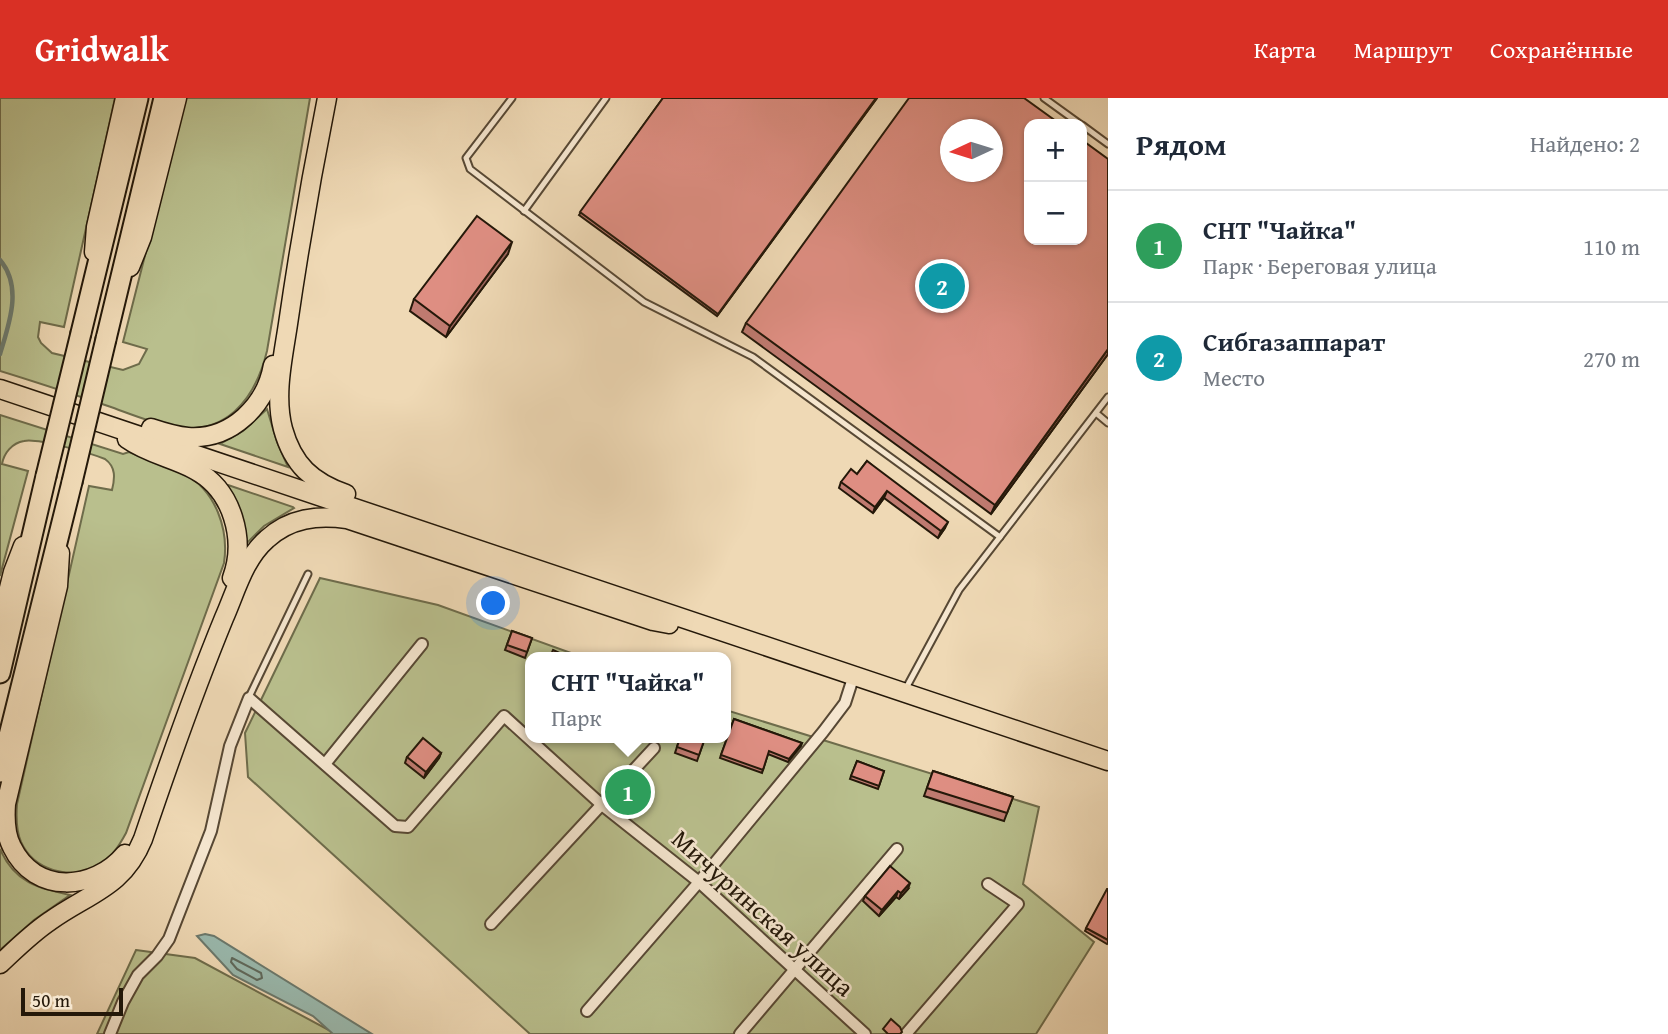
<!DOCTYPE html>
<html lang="ru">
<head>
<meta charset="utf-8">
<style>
  :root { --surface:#fff; --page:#f6f6f7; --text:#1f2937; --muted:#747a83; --line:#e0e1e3; --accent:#d93025 }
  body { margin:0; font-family:"Gentium Book Plus",serif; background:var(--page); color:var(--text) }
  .controls { position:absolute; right:21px; top:21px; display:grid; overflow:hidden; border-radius:14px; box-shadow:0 2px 5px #0004 }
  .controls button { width:63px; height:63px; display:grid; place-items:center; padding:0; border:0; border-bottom:2px solid var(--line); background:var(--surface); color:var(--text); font:35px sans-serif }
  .compass { position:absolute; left:940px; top:21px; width:63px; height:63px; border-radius:50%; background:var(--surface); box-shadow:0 2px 5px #0004; rotate:266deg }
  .scale { position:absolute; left:21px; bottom:18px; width:102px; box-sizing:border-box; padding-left:7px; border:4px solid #241809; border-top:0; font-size:19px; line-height:24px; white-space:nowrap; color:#241809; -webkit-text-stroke:5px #f5e6cf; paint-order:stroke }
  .you { position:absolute; left:494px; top:506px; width:24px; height:24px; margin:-18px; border:5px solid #fff; border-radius:50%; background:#1a73e8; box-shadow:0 0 0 10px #1a73e833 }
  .badge { display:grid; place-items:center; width:46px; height:46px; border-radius:50%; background:var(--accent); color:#fff; font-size:23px; font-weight:700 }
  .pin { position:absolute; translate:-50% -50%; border:4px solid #fff; box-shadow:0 2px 7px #0006 }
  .popup { position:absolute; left:525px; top:554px; width:206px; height:91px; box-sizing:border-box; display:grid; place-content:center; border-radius:14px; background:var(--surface); filter:drop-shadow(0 2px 5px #0005); font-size:23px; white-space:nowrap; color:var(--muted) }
  .popup b { font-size:26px; color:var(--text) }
  .popup::after { content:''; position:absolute; left:50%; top:100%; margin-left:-14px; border:14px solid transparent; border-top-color:var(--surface) }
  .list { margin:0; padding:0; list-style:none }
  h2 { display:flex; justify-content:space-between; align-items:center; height:91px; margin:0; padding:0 28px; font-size:30px }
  h2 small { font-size:23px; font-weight:400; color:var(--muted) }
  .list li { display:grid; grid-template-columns:46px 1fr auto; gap:21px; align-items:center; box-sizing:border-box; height:112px; padding:0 28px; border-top:2px solid var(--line) }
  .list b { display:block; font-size:26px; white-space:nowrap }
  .list p { margin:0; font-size:23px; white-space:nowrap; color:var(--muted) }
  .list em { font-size:23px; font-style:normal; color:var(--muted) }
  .map { position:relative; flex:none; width:1108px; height:936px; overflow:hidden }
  header { display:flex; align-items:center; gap:42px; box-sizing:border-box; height:98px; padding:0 35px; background:var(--accent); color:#fff }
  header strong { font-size:33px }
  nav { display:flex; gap:38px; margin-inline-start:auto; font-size:24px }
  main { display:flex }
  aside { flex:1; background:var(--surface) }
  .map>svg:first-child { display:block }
  .green { fill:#b9bf8d; stroke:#6e6c4b; stroke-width:2 }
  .water { fill:#9abaaf; stroke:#6b796d; stroke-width:2 }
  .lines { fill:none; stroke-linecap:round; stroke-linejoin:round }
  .shore { stroke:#5f695c; stroke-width:2 }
  .stream { stroke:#6b796d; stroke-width:4.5 }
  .lane-casing { stroke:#574834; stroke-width:9 }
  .street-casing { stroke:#574834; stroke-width:14 }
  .primary-casing { stroke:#241809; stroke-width:21 }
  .highway-casing { stroke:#241809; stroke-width:23 }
  .lane { stroke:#f5e6cf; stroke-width:5 }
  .street { stroke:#f5e6cf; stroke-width:10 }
  .primary { stroke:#efd9b5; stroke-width:18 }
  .highway { stroke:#efd9b5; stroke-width:19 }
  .highway-bridge-casing { stroke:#241809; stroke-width:23; stroke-linecap:butt }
  .highway-bridge { stroke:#efd9b5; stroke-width:19 }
  .wall { fill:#bf7a70; stroke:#241809; stroke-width:2 }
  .shaded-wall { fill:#9b635b; stroke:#241809; stroke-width:2 }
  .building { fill:#de8e82; stroke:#241809; stroke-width:2; fill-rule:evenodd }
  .labels { text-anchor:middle; stroke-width:5; stroke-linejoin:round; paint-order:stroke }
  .street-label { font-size:26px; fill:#241809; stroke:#f5e6cf }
</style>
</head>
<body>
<header>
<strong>Gridwalk</strong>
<nav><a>Карта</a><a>Маршрут</a><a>Сохранённые</a></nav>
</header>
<main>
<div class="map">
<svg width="1108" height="936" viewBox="0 0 1108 936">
  <rect width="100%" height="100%" fill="#efd9b5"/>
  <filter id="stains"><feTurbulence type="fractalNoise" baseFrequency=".00286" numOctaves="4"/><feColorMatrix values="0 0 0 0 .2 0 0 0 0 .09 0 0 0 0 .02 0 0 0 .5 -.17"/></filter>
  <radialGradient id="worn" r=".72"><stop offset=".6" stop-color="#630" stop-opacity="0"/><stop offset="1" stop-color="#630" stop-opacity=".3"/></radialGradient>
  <g class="green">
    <path d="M0,0H115L64,229L40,224L38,239L41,245L52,255L123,272L139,266L147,251L123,244L185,0H310L267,253C255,302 225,340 169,328C149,324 128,315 108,308C72,296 36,284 0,273Z"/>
    <polygon points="267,311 277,344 288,369 220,346 243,333"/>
    <path d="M0,317L123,356L129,354C147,362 168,367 185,376C216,393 229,432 224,465L126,735C119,748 111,761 97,768C70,782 34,773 21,744C16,732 16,719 17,706L89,388L112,392C115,380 116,369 105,361C90,355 38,340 24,343C12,345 4,355 2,366L28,373L0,478Z"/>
    <polygon points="228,387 293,409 294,410 264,428 246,446 226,388"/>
    <polygon points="320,480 438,507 582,559 530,559 530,640 726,640 726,612 1039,709 1023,786 1094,844 1036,936 530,936 248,679 245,635"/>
    <path d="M0,751C15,785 38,790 70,797L34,822L0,852Z"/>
    <polygon points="136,852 195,860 336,936 97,936"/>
  </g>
  <polygon class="water" points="205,836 214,838 372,936 333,936 313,918 233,877 197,838"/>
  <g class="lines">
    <polygon class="shore" points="232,860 261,875 262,880 257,882 237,871 231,864"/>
    <path class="stream" d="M0,162C23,189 9,226 0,256"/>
    <g class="lane-casing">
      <g id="lane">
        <polyline points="512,0 466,60 470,71 644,204 753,259 1000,439"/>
        <polyline points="1044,0 1080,26"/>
        <polyline points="1082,27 1108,46"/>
        <polyline points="524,113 606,0"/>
        <polyline points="1096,315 1108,325"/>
        <polyline points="905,592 959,492 1108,299"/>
        <polyline points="249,599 308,476"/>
      </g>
    </g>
    <g class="street-casing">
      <g id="street">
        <polyline points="325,666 422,546"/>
        <polyline points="491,826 654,650"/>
        <polyline points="587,913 699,784 823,634 845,605 854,577"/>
        <polyline points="110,936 123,904 138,877 157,858 169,841 211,733 230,648 249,600 395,728 408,729 504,618 602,707 699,784 865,936"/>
        <polyline points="740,936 897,751"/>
        <polyline points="906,936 1018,806 988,786"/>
      </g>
    </g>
    <g class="primary-casing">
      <g id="primary">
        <path d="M327,0C312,75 299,150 288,226C283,260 274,297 283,331C293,367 312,384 346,396"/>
        <polyline points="94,154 96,129 125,0"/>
        <polyline points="130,169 142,139 177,0"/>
        <polyline points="0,291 1108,663"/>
        <path d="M151,330C163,334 175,338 188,339C232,342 266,307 273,267"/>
        <path d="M127,341C148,356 173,360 195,372C233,392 246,442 232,480"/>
        <path d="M60,455L58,488L6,706C5,720 5,736 12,749C35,797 94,793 125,756"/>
        <polyline points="0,526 13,474 23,448"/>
        <path d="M0,866C16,851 32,835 50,823C89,795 123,790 143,741C168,667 194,593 224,520C236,493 244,461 267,441C290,420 317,417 347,421L653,523L669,526"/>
      </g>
    </g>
    <g class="highway-casing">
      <g id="highway">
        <polyline points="81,235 138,0"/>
        <polyline points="106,241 164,0"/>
        <polyline points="0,575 46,378"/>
        <polyline points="0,674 72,384"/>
      </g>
    </g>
    <use href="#lane" class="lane"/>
    <use href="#street" class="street"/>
    <use href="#primary" class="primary"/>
    <use href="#highway" class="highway"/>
    <g class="highway-bridge-casing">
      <g id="highway-bridge">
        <polyline points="46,378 81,235"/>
        <polyline points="72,384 106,241"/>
      </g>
    </g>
    <use href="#highway-bridge" class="highway-bridge"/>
  </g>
  <g class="wall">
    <polygon points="663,0 877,0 717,218 579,117"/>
    <polygon points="508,156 446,239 410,213 414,201"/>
    <polygon points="746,225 1108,256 991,416 742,234"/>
    <polygon points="867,363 945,430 938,440 884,400 873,415 839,390 841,384 857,376"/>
    <polygon points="512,533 532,540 525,560 505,552"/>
    <polygon points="734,621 802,645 801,648 788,664 768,656 762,675 720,660"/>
    <polygon points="680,640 705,640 697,663 675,655"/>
    <polygon points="441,655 439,660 424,680 405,665 407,659"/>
    <polygon points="857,663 884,673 878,691 850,681"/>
    <polygon points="933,673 1013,699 1004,723 924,698"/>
    <polygon points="908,791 899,801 896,799 879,818 863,803 865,798"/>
    <polygon points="1108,791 1108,845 1107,846 1085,833"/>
  </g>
  <g class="shaded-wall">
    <polygon points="876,0 877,0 717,218 718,216"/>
    <polygon points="512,144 508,156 446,239 450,228"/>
    <polygon points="1108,251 1108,256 991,416 995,407"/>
    <polygon points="887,393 884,400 873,415 875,409"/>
    <polygon points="948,424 945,430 938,440 941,433"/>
    <polygon points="441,655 439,660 424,680 426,674"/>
    <polygon points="910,785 908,791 899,801 901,795"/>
    <polygon points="898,793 896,799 879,818 882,812"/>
  </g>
  <g class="building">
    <polygon points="663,0 876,0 718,216 580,114"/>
    <path d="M909,0H1024L1060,26H1029V142H1082V42L1108,61V251L995,407L746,225ZM950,32H992V74H950Z"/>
    <polygon points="477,118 512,144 450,228 414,201"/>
    <polygon points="867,363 948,424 941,433 887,393 875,409 841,384 851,371 857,376"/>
    <polygon points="512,533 532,540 527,554 507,547"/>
    <polygon points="553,552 568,559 550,559"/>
    <polygon points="734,621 802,645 789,661 769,653 763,672 721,657"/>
    <polygon points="423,640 441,655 426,674 407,659"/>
    <polygon points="680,640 705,640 699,657 677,649"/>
    <polygon points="857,663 884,673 879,688 851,678"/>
    <polygon points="933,673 1013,699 1007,715 927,690"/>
    <polygon points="890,768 910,785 901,795 898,793 882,812 865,798"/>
    <polygon points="1107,791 1108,791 1108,842 1086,830"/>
    <polygon points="891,921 900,929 902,934 900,936 888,936 883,931"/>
  </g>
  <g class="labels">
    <g class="street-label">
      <text transform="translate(763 815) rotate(42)" y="9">Мичуринская улица</text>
    </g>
  </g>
  <rect width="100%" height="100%" filter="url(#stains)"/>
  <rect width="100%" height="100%" fill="url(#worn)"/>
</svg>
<div class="controls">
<button>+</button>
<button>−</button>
</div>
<svg class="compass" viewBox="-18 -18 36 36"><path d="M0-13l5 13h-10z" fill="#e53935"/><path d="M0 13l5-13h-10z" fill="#747a83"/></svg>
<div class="scale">50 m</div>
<div class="you"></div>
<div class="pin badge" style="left:628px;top:694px;background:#2e9e5b">1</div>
<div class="popup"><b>СНТ &quot;Чайка&quot;</b>Парк</div>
<div class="pin badge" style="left:942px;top:188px;background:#0f9aa8">2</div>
</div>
<aside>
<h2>Рядом<small>Найдено: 2</small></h2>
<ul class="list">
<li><span class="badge" style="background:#2e9e5b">1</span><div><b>СНТ &quot;Чайка&quot;</b><p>Парк · Береговая улица</p></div><em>110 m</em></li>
<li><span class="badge" style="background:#0f9aa8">2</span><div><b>Сибгазаппарат</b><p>Место</p></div><em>270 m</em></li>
</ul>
</aside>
</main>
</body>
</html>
